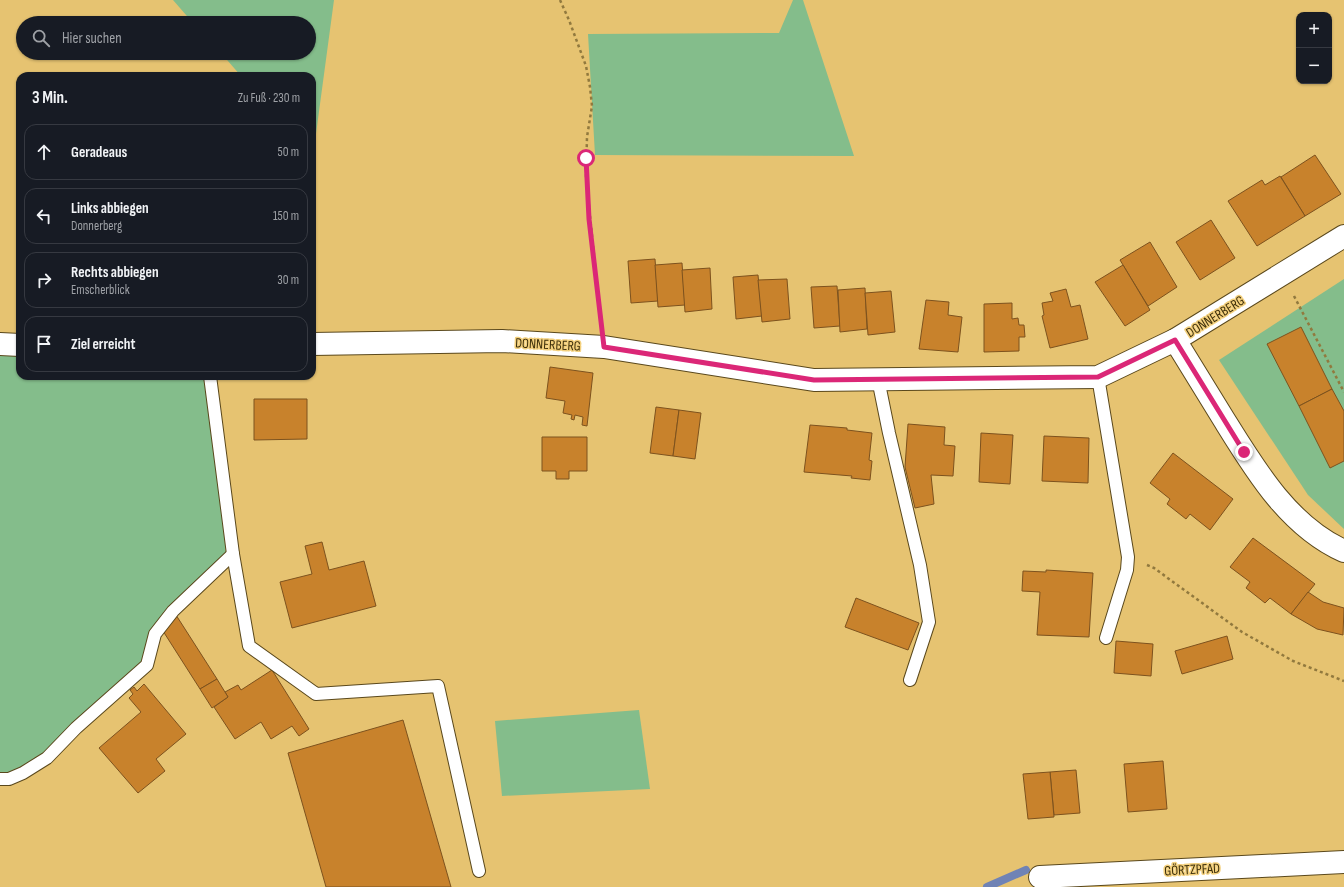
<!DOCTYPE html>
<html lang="de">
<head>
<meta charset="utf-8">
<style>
  :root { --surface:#171b24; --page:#242831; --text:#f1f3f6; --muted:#9ea1a6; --line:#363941 }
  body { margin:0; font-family:"Sofia Sans Condensed",sans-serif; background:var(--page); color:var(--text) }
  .controls { position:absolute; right:12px; top:12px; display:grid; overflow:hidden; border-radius:8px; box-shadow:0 1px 3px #0004 }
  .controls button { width:36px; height:36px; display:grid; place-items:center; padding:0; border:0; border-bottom:1px solid var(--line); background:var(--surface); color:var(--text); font:20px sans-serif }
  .stop { position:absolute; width:12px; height:12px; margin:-9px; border:3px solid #db2777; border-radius:50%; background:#fff }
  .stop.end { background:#db2777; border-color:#fff; box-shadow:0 1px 4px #0008 }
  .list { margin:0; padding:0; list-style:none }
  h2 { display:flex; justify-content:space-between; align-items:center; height:52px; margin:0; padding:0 16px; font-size:17px }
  h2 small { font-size:13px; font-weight:400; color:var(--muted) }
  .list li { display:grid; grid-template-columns:26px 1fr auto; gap:12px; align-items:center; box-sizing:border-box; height:56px; margin:0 8px 8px; padding:0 8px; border:1px solid var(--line); border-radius:12px }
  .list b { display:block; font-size:15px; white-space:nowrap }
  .list p { margin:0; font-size:13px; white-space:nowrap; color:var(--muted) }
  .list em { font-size:13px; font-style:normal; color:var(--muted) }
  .icon { flex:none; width:22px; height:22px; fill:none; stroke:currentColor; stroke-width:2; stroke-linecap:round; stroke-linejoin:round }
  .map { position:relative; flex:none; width:1344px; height:887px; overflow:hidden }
  .search { position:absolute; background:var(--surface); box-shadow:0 1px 3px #0004; left:16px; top:16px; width:300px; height:44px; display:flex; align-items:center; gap:10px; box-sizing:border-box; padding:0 14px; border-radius:22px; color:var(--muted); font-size:15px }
  .panel { position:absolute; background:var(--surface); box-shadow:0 1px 3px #0004; left:16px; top:72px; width:300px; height:308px; border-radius:12px }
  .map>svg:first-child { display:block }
  .green { fill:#84bd8b }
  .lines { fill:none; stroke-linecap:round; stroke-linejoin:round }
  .stream { stroke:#7083b5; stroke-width:8 }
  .building { fill:#c8822c; stroke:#7d521e }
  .lane-casing { stroke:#5a481c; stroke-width:14 }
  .street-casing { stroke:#5a481c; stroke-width:24 }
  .path { stroke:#91793e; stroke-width:2.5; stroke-dasharray:3 3; stroke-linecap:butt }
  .lane { stroke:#fff; stroke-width:12 }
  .street { stroke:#fff; stroke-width:22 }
  .route { stroke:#db2777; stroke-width:5 }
  .labels { text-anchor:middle; stroke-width:3; stroke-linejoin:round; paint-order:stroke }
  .street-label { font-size:14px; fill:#3c2e0a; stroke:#f3d07d }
</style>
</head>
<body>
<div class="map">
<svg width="1344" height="887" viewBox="0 0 1344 887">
  <rect width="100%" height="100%" fill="#e6c371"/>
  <g class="green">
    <polygon points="173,0 334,0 313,156 312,154 312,76 241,76 221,53 309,53 309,23 193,23"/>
    <polygon points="793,0 803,0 854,156 595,155 588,34 779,33"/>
    <polygon points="1344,279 1344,529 1308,495 1219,360"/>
    <polygon points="0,349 20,349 20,376 207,376 226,553 172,605 144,663 44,756 21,770 0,776"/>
    <polygon points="639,710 650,789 502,796 495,721"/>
  </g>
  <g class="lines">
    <polyline class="stream" points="987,887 1026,870"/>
  </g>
  <g class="building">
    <polygon points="1315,155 1341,194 1305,216 1281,177"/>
    <polygon points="1280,176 1305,216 1257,246 1228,201 1262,180 1265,185"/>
    <polygon points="1211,220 1235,258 1200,280 1176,242"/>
    <polygon points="1150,242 1177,287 1148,306 1120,260"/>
    <polygon points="655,259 658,301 631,303 628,261"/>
    <polygon points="682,263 685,305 658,307 655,265"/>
    <polygon points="1123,265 1150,310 1125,326 1095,282"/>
    <polygon points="710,268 712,309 685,312 682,270"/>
    <polygon points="758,275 762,316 736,319 733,277"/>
    <polygon points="787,279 790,319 762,322 758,280"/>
    <polygon points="837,286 840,326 814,328 811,287"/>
    <polygon points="865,288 867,329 840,332 838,290"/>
    <polygon points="1066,289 1071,307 1080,305 1088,339 1050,348 1042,316 1044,315 1042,303 1053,301 1050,293"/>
    <polygon points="891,291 895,332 868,335 865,293"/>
    <polygon points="926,300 949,302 948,315 962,317 958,352 919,349"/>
    <polygon points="1012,303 1012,319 1018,318 1019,325 1024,325 1025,337 1019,337 1019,351 984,352 984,304"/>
    <polygon points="1301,327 1332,389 1299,406 1267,344"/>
    <polygon points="550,367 593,373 587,426 582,425 583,417 575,415 574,420 571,419 572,415 563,413 565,401 546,398"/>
    <polygon points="1332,389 1344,411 1344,461 1330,468 1299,406"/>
    <polygon points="254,399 307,399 307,439 254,440"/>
    <polygon points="656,407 679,410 673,456 650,453"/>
    <polygon points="679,410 701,413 695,459 673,456"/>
    <polygon points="908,424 945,427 944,445 955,446 953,476 931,475 934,504 915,508 905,467"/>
    <polygon points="810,425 847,428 847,430 872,433 869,460 872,461 870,480 851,478 852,476 804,472"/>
    <polygon points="981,433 1013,435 1010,484 979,482"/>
    <polygon points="1044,436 1089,438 1088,483 1042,481"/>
    <polygon points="542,437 587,437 587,471 569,471 569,479 556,479 556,471 542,471"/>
    <polygon points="1173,453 1233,499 1210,530 1190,514 1186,519 1167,504 1170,499 1150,483"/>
    <polygon points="1253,538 1315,584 1291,614 1270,598 1265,603 1246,588 1250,582 1230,567"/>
    <polygon points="322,542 329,570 364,561 376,606 292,628 280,582 312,574 305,546"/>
    <polygon points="1046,570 1093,573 1089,637 1037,635 1040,592 1022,591 1023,571 1046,572"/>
    <polygon points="1308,592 1323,602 1344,608 1343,635 1317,629 1291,614"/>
    <polygon points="856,598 919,623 908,650 845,627"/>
    <polygon points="176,615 217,679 200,689 163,631"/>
    <polygon points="1227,636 1233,659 1182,674 1175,651"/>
    <polygon points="1116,641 1153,644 1151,676 1114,673"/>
    <polygon points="272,670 309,729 299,736 292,726 271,739 261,722 235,739 214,707 228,697 225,692 238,685 241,690"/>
    <polygon points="217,679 228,697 212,708 200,689"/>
    <polygon points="144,684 186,734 156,759 165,771 138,793 99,748 141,712 129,698 133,694 130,690 134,687 137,691"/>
    <polygon points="403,720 451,887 326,887 288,753"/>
    <polygon points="1163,761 1167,809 1128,812 1124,764"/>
    <polygon points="1076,770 1080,813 1054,815 1050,772"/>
    <polygon points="1050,772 1054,817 1028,819 1023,774"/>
  </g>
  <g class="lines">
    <g class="lane-casing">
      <g id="lane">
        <polyline points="210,376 233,554 249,646 316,694 438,686 479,871"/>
        <polyline points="1098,377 1128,557 1127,570 1106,638"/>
        <polyline points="878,379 889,433 920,565 929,622 910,680"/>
        <polyline points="0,779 9,779 23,773 47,758 76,728 147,665 155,634 173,611 233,554"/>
      </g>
    </g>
    <g class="street-casing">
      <g id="street">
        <path d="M1175,340C1191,366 1207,392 1223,418C1254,468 1288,526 1344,551"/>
        <polyline points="0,344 20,345"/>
        <polyline points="312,344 502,341 604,347 814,380 1098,377 1175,340 1344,236"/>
        <polyline points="1040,877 1344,862"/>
      </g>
    </g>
    <g class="path">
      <polyline points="560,0 569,20 586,66 590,87 592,106 587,137 586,177 601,323"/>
      <polyline points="1294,296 1344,392"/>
      <polyline points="1147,565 1154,568 1242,632 1293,661 1344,681"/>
    </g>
    <use href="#lane" class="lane"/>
    <use href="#street" class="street"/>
  </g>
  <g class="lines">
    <polyline class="route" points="586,158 589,219 604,347 814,380 1098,377 1175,340 1244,452"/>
  </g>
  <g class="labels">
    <g class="street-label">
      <text transform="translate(1215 316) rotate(-32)" y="5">DONNERBERG</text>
      <text transform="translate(548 344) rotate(3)" y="5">DONNERBERG</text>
      <text transform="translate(1192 869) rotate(-3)" y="5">GÖRTZPFAD</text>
    </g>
  </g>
</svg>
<div class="controls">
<button>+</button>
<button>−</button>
</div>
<div class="stop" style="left:586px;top:158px"></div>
<div class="stop end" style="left:1244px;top:452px"></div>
<div class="search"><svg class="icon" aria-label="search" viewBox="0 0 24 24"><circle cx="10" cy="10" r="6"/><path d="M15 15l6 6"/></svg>Hier suchen</div>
<section class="panel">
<h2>3 Min.<small>Zu Fuß · 230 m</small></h2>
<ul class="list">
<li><svg class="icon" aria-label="ahead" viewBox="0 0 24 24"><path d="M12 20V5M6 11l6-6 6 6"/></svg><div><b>Geradeaus</b></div><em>50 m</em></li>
<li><svg class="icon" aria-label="left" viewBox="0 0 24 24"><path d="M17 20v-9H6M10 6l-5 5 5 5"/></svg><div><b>Links abbiegen</b><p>Donnerberg</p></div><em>150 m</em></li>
<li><svg class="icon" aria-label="right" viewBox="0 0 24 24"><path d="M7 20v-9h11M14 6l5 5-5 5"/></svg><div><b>Rechts abbiegen</b><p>Emscherblick</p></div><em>30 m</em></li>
<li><svg class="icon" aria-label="arrive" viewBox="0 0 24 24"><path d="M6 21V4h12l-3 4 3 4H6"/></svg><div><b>Ziel erreicht</b></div></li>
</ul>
</section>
</div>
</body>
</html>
